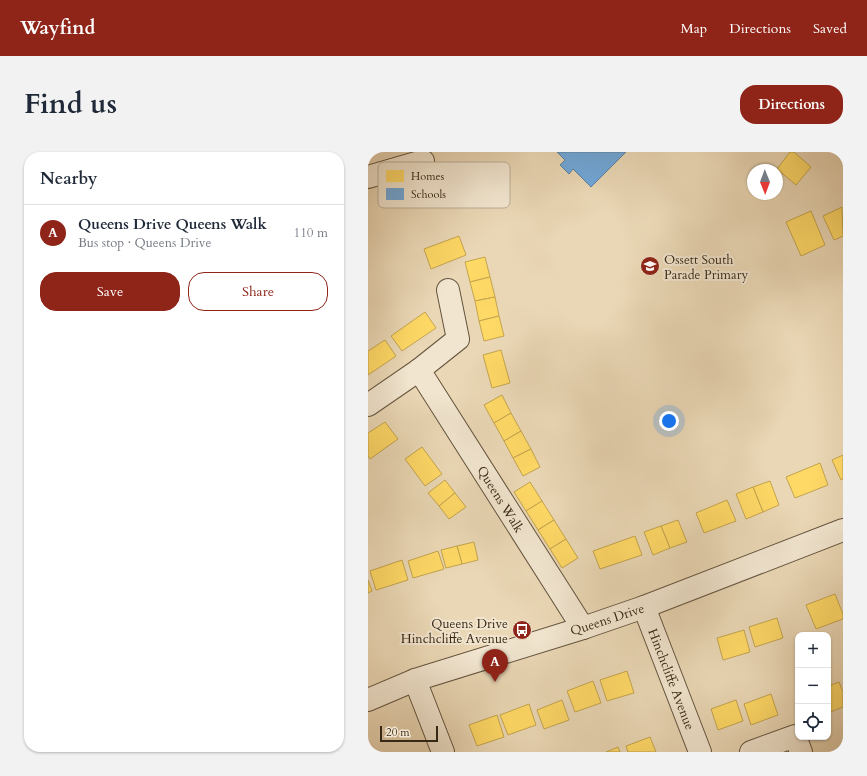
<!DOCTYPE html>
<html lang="en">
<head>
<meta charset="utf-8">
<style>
  :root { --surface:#fff; --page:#f2f2f3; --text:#1f2937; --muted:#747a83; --line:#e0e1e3; --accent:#8f2418 }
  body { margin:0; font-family:Cardo,serif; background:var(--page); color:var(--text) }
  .controls { position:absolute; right:12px; bottom:12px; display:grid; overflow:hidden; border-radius:8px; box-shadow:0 1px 3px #0004 }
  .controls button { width:36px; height:36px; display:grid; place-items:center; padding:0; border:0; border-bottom:1px solid var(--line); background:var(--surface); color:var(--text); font:20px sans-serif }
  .compass { position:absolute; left:379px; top:12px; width:36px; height:36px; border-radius:50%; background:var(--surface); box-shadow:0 1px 3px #0004; rotate:179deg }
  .scale { position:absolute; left:12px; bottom:10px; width:58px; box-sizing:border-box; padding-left:4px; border:2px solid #382816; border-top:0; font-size:11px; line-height:14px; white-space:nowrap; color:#382816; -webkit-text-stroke:3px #f1e5cf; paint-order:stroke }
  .you { position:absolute; left:301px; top:269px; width:14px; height:14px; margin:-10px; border:3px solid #fff; border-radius:50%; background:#1a73e8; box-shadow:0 0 0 6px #1a73e833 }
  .badge { display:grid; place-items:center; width:26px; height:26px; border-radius:50%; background:var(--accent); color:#fff; font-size:13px; font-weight:700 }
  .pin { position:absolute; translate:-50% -33px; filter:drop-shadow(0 1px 2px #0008) }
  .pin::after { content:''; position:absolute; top:21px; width:14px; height:12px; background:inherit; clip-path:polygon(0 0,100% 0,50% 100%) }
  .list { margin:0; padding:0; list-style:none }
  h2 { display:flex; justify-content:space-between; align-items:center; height:52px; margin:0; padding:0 16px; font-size:17px }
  h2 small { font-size:13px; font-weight:400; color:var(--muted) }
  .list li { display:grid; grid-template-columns:26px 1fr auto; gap:12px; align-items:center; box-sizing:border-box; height:56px; padding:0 16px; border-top:1px solid var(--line) }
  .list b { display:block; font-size:15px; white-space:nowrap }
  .list p { margin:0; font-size:13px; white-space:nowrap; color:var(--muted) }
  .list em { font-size:13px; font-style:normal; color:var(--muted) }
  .actions { display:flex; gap:8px; padding:12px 16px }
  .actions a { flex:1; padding:9px 0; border:1px solid var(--accent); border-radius:16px; text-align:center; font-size:14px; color:var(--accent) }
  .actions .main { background:var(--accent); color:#fff }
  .icon { flex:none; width:22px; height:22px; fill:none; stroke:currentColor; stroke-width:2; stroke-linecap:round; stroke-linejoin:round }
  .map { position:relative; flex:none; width:475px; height:600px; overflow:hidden; border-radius:16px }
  header { display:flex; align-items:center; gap:24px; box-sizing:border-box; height:56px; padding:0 20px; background:var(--accent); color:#fff }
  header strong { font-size:19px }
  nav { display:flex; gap:22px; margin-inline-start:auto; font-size:14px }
  .intro { display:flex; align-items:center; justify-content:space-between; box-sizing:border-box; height:96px; padding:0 24px }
  h1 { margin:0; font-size:28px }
  .button { padding:10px 18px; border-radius:16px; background:var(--accent); color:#fff; font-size:14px; font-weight:700 }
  main { display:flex; gap:24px; padding:0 24px }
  aside { flex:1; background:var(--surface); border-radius:16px; box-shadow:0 1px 3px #0004 }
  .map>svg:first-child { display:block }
  .homes { fill:#ffd966; stroke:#c3a44e }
  .schools { fill:#6fa8dc; stroke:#5e82a1 }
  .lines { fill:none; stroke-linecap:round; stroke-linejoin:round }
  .minor-casing { stroke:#64543e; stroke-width:24 }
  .minor { stroke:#f1e5cf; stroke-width:22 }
  .labels { text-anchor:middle; stroke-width:4; stroke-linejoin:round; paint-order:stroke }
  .poi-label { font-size:13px; fill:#382816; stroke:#f1e5cf; text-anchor:start }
  .street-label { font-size:13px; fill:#382816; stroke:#f1e5cf }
  .key { fill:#f1e5cf; stroke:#baac98; stroke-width:1 }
  .key-label { font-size:11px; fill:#382816 }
</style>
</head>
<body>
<header>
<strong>Wayfind</strong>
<nav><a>Map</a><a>Directions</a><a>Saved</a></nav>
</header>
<div class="intro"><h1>Find us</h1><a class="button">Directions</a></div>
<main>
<aside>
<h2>Nearby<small></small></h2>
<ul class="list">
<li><span class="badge">A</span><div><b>Queens Drive Queens Walk</b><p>Bus stop · Queens Drive</p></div><em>110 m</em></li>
</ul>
<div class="actions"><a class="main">Save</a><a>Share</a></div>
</aside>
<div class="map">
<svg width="475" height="600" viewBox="0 0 475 600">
  <rect width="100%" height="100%" fill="#ead7b5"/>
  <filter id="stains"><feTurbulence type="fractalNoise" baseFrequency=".005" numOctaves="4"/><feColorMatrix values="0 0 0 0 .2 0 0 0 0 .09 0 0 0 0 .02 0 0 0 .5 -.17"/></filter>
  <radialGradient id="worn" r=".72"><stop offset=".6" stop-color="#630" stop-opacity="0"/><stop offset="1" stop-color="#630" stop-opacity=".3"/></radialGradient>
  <g class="homes">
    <polygon points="422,0 426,0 443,15 428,33 409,17"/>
    <polygon points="474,55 475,84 466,88 455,64"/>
    <polygon points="443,59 457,93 433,104 418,70"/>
    <polygon points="91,84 98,103 63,117 56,97"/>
    <polygon points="117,105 122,125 102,130 97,110"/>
    <polygon points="122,125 127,145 107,149 102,130"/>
    <polygon points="127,145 131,164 111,169 107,149"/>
    <polygon points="57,160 68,176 34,199 23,184"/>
    <polygon points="131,164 136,184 116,189 111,169"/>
    <polygon points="17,188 28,204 0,223 0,199"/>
    <polygon points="133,198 142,231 124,236 115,203"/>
    <polygon points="134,243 143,261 126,271 116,253"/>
    <polygon points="143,261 153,279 136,289 126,271"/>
    <polygon points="17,270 30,287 2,307 0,304 0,281"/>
    <polygon points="153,279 163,297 145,306 136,289"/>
    <polygon points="54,295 74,322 57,334 37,307"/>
    <polygon points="163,297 172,315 155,324 145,306"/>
    <polygon points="475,303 475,327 473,328 464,308"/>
    <polygon points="452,311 460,333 427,346 418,325"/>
    <polygon points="77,328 87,341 71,354 60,341"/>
    <polygon points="402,329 411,353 395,360 385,335"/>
    <polygon points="162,330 174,349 158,359 146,340"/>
    <polygon points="385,335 395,360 378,367 368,342"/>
    <polygon points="87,341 98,355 81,367 71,354"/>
    <polygon points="359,348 368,369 336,381 328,361"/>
    <polygon points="174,349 186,368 170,378 158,359"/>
    <polygon points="186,368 198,387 182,397 170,378"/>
    <polygon points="310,368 319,390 302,396 293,374"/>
    <polygon points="293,374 302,396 285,403 276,380"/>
    <polygon points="267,384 274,403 232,417 225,399"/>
    <polygon points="198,387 210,406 194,416 182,397"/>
    <polygon points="106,390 110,408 94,412 89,394"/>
    <polygon points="89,394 94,412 78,416 73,398"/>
    <polygon points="70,399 76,417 45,426 40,409"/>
    <polygon points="34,408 40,428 8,438 2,419"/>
    <polygon points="0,428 4,439 0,441"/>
    <polygon points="467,442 475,462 475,467 448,477 438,453"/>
    <polygon points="409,466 415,486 387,495 381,475"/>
    <polygon points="376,478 382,500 355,508 349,486"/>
    <polygon points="259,519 266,541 239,549 232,528"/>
    <polygon points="225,529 233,551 207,560 199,539"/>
    <polygon points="471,530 475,540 475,555 460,561 460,534"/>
    <polygon points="403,542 410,563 383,573 376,552"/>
    <polygon points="194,548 201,568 176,577 169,558"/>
    <polygon points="368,548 375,569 350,578 343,557"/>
    <polygon points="161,552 168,573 140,583 132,563"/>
    <polygon points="129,563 136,585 109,594 101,573"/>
    <polygon points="282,585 288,600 260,600 258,594"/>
    <polygon points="250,595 252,600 238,600"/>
  </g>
  <polygon class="schools" points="189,0 258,0 223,35 205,17 201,22 192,13 197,8"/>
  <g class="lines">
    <g class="minor-casing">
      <g id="minor">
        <polyline points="0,25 55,9"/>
        <polyline points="51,218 215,476"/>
        <polyline points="0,253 51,218 90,187 80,138"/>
        <polyline points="276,455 332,600"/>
        <polyline points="47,528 75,600"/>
        <polyline points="0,548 47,528 215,476 276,455 475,378"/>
        <polyline points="383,600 427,584 433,600"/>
      </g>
    </g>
    <use href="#minor" class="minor"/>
  </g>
  <defs>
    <g id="school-disc" transform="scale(1)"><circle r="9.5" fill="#8f2418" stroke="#f1e5cf"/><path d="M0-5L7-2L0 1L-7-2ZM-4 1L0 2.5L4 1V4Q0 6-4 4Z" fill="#fff"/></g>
    <g id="bus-disc" transform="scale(1)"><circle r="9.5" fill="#8f2418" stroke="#f1e5cf"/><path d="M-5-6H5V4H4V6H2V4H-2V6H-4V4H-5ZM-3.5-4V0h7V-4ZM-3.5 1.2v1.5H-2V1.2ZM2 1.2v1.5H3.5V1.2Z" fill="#fff"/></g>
  </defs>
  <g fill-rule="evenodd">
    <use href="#school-disc" x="282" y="114"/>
    <use href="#bus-disc" x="154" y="478"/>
  </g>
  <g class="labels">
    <g class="poi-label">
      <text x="296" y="112">Ossett South<tspan x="296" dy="15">Parade Primary</tspan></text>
      <text x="140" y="476" text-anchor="end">Queens Drive<tspan x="140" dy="15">Hinchcliffe Avenue</tspan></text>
    </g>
    <g class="street-label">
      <text transform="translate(133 347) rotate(58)" y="5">Queens Walk</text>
      <text transform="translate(239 467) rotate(-18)" y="5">Queens Drive</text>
      <text transform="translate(304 527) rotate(69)" y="5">Hinchcliffe Avenue</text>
    </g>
  </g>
  <rect x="10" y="10" width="132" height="46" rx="6" class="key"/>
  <rect x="18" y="18" width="18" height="12" fill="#ffd966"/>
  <rect x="18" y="36" width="18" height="12" fill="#6fa8dc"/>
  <g class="key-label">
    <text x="43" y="28">Homes</text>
    <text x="43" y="46">Schools</text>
  </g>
  <rect width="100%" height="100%" filter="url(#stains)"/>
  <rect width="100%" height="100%" fill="url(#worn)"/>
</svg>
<div class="controls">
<button>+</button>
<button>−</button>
<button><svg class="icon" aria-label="locate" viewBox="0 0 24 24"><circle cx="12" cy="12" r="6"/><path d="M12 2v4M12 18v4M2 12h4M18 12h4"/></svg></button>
</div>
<svg class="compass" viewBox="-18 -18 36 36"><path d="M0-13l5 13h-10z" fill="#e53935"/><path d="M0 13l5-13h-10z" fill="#747a83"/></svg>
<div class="scale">20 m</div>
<div class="you"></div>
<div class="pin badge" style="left:127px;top:530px">A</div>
</div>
</main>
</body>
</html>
